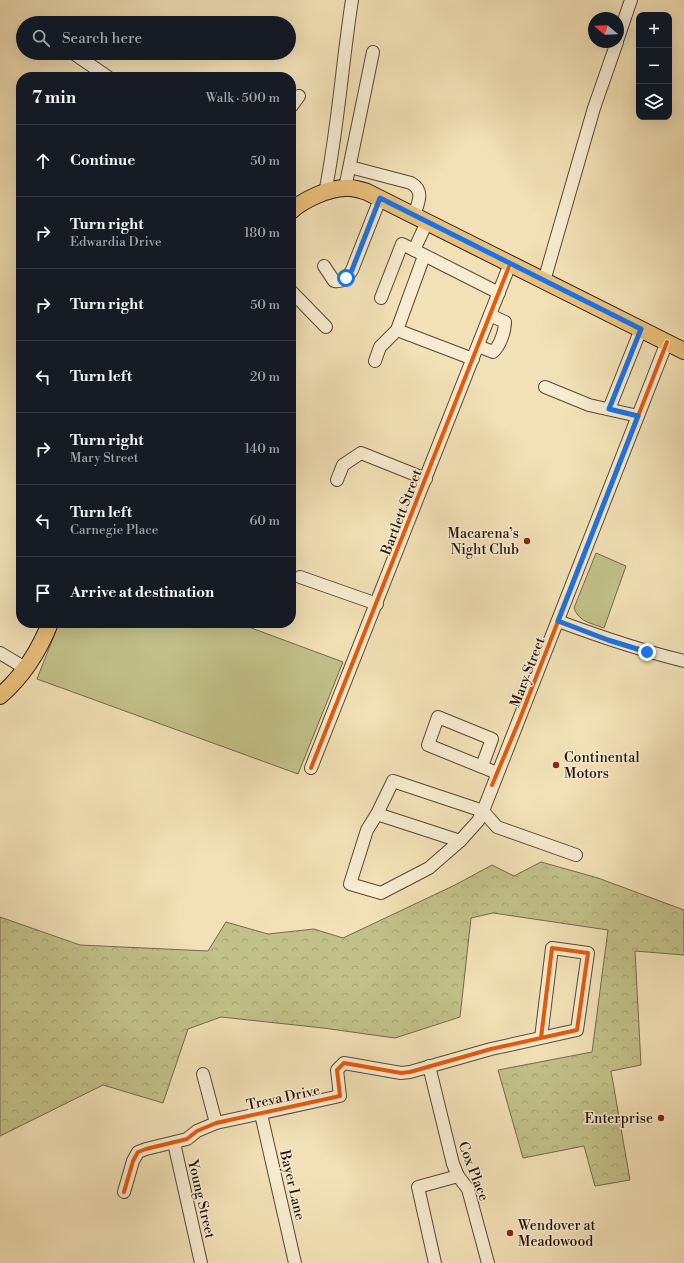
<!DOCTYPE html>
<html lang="en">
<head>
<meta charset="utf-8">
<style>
  :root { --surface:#171b24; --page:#20242c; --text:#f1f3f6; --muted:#9ea1a6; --line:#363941 }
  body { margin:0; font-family:"Libre Bodoni",serif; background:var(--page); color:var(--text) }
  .controls { position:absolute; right:12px; top:12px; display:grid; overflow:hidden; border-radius:8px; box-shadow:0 4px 16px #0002 }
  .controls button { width:36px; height:36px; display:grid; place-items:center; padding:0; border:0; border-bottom:1px solid var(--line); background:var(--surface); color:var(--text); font:20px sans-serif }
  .compass { position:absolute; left:588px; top:12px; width:36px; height:36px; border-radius:50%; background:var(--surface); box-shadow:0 4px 16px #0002; rotate:289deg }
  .stop { position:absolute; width:12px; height:12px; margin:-9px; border:3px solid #1a73e8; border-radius:50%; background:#fff }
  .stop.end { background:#1a73e8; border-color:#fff; box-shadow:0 1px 4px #0008 }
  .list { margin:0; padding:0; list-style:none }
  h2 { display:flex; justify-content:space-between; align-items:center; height:52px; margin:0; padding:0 16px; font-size:17px }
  h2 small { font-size:13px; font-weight:400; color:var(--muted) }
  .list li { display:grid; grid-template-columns:26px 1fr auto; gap:12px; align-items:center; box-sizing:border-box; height:72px; padding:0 16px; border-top:1px solid var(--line) }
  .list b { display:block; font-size:15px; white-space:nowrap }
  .list p { margin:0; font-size:13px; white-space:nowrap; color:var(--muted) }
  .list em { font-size:13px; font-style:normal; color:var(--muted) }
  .icon { flex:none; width:22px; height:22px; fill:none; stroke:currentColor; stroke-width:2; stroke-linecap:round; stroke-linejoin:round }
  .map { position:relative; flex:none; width:684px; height:1263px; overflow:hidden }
  .search { position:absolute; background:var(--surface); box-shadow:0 4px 16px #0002; left:16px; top:16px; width:280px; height:44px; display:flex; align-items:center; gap:10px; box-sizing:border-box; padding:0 14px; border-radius:22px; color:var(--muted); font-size:15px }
  .panel { position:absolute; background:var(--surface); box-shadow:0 4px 16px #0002; left:16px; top:72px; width:280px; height:556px; border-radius:16px }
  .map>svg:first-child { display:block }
  .grass { fill:#c2c189; stroke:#746a4a }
  .forest { fill:url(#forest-crowns); stroke:#746a4a }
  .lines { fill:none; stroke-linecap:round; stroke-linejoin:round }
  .minor-casing { stroke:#594736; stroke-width:14 }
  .major-casing { stroke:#26140c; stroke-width:18 }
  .minor { stroke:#f7ecd0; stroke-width:12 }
  .major { stroke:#e9c07b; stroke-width:16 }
  .cycleway-casing { stroke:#f7ecd0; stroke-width:6 }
  .cycleway { stroke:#e8590c; stroke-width:4 }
  .route { stroke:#1a73e8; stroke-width:5 }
  .poi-dot { fill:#8f2418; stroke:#f7ecd0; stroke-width:1.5 }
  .labels { text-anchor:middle; stroke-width:3; stroke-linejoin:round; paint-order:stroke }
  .street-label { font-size:14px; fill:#26140c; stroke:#f7ecd0 }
  .poi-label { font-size:14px; fill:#26140c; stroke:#f7ecd0; text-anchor:end }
</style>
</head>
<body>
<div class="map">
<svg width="684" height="1263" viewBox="0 0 684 1263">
  <defs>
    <pattern id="forest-crowns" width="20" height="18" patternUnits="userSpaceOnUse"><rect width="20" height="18" fill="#c2c189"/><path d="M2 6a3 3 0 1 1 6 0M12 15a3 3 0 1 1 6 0" fill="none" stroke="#a7a575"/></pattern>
  </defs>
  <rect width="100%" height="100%" fill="#f2e1b6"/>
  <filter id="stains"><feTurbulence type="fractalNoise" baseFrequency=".005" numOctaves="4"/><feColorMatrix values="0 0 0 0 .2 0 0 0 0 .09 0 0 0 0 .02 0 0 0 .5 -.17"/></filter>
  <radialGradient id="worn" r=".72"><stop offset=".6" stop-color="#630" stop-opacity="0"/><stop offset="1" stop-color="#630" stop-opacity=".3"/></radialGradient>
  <g class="grass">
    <path d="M596,553L626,566L604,628C591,623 579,622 574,608Z"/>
    <polygon points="59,623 238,623 343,662 298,774 37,679"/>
  </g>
  <polygon class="forest" points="541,862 598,878 684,910 684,955 635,951 641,1065 611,1071 630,1180 595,1186 584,1146 523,1158 498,1070 592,1052 608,930 493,913 471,918 460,1017 395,1038 323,1028 221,1017 188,1029 163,1103 103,1085 0,1136 0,917 80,945 208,951 226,922 268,934 314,929 343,938 455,885 492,865 514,876"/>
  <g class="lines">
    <g class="minor-casing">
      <g id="minor">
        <polyline points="618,38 631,0"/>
        <polyline points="73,53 108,77"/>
        <polyline points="291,107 299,96"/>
        <path d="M350,167L411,183C425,191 418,203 414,215"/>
        <polyline points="345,188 373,52"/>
        <path d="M325,193C338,129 342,64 352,0"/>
        <polyline points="427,222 414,250 499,293"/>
        <path d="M324,266L334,281C344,282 347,278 352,270L380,199"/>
        <polyline points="544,281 594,108 617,42"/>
        <polyline points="291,291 326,327"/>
        <polyline points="381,298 402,244 414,250"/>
        <polyline points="397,330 473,359"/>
        <path d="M478,346L493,352C500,346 505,331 505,322L490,315"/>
        <polyline points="375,361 380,347 397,330 424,256"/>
        <polyline points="545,387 589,405 638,416"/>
        <polyline points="609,409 641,329"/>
        <polyline points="337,480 343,465 361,453 426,479"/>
        <polyline points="300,577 377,604"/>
        <path d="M558,621C601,637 639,650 684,661"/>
        <polyline points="0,653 25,668"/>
        <polyline points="482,766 492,739 438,717 428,745 497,773"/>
        <polyline points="311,768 510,264"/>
        <polyline points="377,814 367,830 350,884 381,893 429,868 460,841"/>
        <polyline points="576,855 497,827 483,811 393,781 377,814 460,841 478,821 483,811 667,342"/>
        <polyline points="429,1066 453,1164 458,1176 468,1189 488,1263"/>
        <polyline points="203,1074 216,1123"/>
        <polyline points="261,1114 295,1263"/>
        <polyline points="174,1143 201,1263"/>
        <polyline points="124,1192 133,1161 138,1152 146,1149 187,1139 197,1131 216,1123 340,1096 337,1070 344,1063 401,1073 410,1072 491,1049 577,1030 588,953 552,948 541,1038"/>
        <polyline points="435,1263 418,1187 458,1176"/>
      </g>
    </g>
    <g class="major-casing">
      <g id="major">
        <path d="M291,211C303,200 329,188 345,188C352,187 360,190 367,192L684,351"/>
        <path d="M0,696C22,677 39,651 50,623"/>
      </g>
    </g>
    <use href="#minor" class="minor"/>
    <use href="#major" class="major"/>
    <g class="cycleway-casing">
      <g id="cycleway">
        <polyline points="311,768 510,264"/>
        <polyline points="492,785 519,721 667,342"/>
        <polyline points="124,1192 133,1161 138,1152 146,1149 187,1139 197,1131 216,1123 340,1096 337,1070 344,1063 401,1073 410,1072 491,1049 577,1030 588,953 552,948 541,1038"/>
      </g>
    </g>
    <use href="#cycleway" class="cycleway"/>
  </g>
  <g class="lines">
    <polyline class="route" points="346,278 352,270 380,198 641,329 609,409 638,416 558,621 608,640 647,652"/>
  </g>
  <g class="poi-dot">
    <circle cx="527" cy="541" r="4"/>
    <circle cx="556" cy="765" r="4"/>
    <circle cx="661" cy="1118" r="4"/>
    <circle cx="510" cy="1233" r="4"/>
  </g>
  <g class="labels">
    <g class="street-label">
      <text transform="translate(401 512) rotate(-69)" y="5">Bartlett Street</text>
      <text transform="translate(527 672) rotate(-69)" y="5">Mary Street</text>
      <text transform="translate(283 1097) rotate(-12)" y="5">Treva Drive</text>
      <text transform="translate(474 1171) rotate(69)" y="5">Cox Place</text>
      <text transform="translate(293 1185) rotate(77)" y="5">Bayer Lane</text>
      <text transform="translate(202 1199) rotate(77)" y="5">Young Street</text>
    </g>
    <g class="poi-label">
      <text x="519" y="538">Macarena’s<tspan x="519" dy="16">Night Club</tspan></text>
      <text x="564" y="762" text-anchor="start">Continental<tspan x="564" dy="16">Motors</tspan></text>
      <text x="653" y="1123">Enterprise</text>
      <text x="518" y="1230" text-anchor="start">Wendover at<tspan x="518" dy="16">Meadowood</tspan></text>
    </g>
  </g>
  <rect width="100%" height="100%" filter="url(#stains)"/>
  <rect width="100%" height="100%" fill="url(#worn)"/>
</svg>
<div class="controls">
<button>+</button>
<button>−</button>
<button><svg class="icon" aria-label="layers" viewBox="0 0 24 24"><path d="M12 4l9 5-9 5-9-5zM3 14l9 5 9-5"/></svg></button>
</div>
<svg class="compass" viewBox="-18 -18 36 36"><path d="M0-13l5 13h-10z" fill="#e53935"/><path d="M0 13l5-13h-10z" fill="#9ea1a6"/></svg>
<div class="stop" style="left:346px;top:278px"></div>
<div class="stop end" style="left:647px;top:652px"></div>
<div class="search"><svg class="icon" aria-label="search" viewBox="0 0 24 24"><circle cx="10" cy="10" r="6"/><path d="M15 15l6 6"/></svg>Search here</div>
<section class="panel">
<h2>7 min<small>Walk · 500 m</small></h2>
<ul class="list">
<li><svg class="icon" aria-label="ahead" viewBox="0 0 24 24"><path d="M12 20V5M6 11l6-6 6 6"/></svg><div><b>Continue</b></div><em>50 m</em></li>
<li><svg class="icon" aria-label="right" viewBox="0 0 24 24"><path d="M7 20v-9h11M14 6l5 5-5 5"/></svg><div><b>Turn right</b><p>Edwardia Drive</p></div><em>180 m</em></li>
<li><svg class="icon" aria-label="right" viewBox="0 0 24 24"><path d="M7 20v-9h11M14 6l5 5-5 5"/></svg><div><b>Turn right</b></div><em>50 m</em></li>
<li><svg class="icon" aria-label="left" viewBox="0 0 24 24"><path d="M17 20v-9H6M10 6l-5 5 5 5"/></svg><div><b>Turn left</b></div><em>20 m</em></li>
<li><svg class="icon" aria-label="right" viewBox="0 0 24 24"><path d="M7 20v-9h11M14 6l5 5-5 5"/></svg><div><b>Turn right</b><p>Mary Street</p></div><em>140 m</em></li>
<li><svg class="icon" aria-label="left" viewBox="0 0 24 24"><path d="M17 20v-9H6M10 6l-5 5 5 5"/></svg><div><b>Turn left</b><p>Carnegie Place</p></div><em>60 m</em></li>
<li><svg class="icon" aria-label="arrive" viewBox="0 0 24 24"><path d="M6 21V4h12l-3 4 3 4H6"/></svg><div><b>Arrive at destination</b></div></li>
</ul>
</section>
</div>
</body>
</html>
